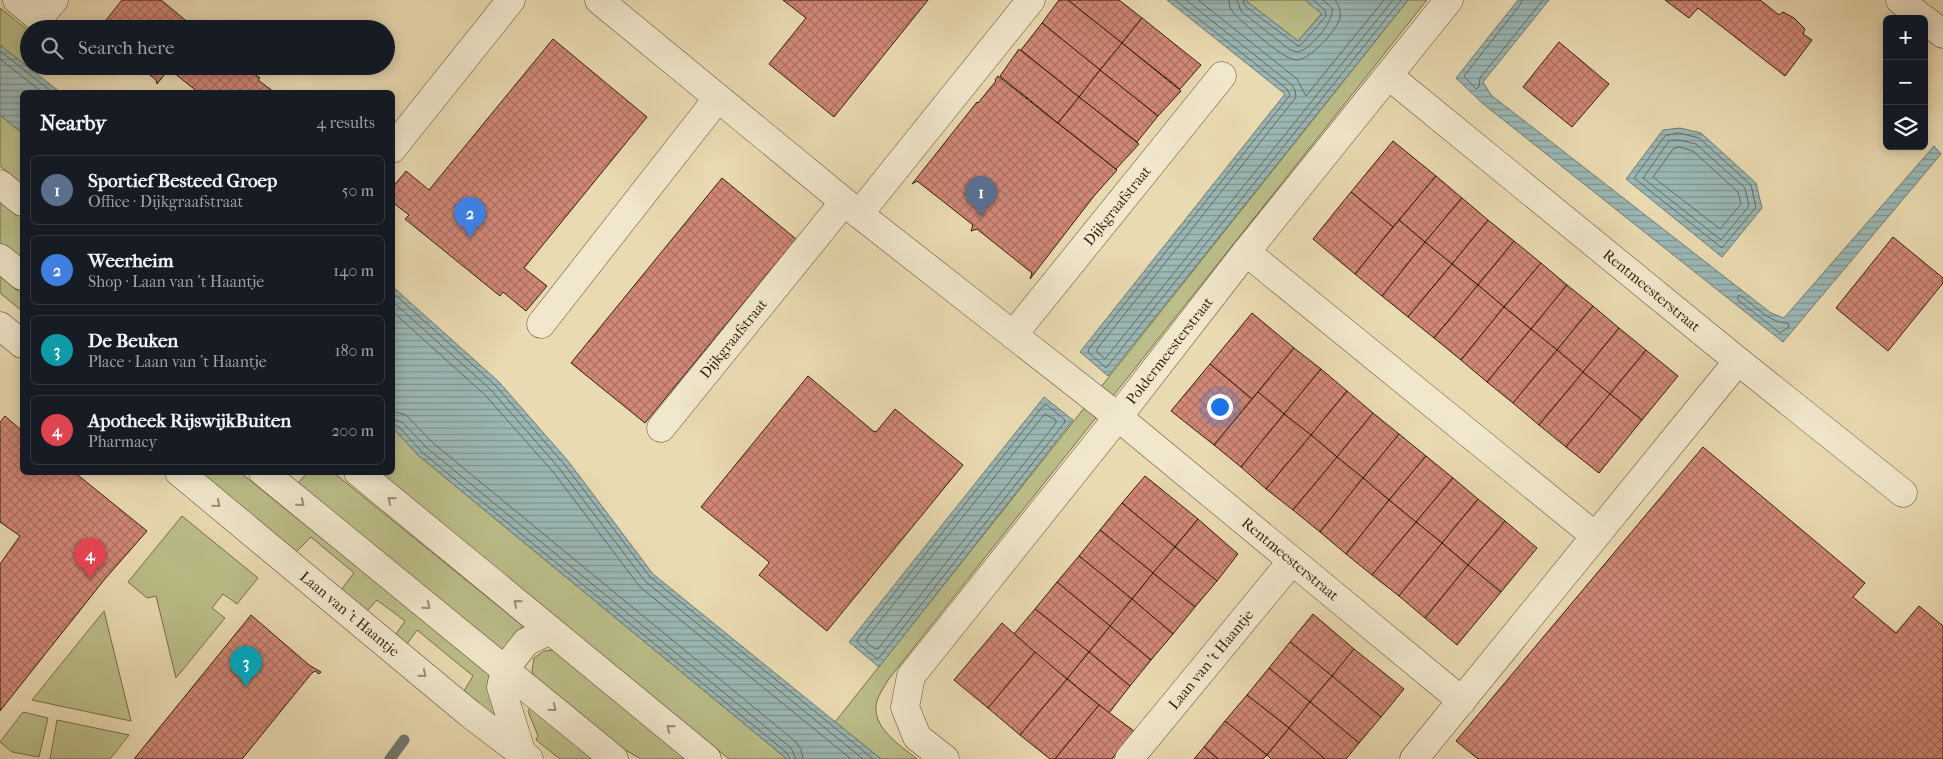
<!DOCTYPE html>
<html lang="en">
<head>
<meta charset="utf-8">
<style>
  :root { --surface:#171b24; --page:#242831; --text:#f1f3f6; --muted:#9ea1a6; --line:#363941; --accent:#c59692 }
  body { margin:0; font-family:"IM FELL French Canon",serif; background:var(--page); color:var(--text) }
  .controls { position:absolute; right:15px; top:15px; display:grid; overflow:hidden; border-radius:8px; box-shadow:0 2px 12px #0003 }
  .controls button { width:45px; height:45px; display:grid; place-items:center; padding:0; border:0; border-bottom:1px solid var(--line); background:var(--surface); color:var(--text); font:25px sans-serif }
  .you { position:absolute; left:1219px; top:406px; width:18px; height:18px; margin:-12px; border:4px solid #fff; border-radius:50%; background:#1a73e8; box-shadow:0 0 0 8px #1a73e833 }
  .badge { display:grid; place-items:center; width:32px; height:32px; border-radius:50%; background:var(--accent); color:#fff; font-size:16px; font-weight:700 }
  .pin { position:absolute; translate:-50% -41px; filter:drop-shadow(0 1px 2px #0008) }
  .pin::after { content:''; position:absolute; top:26px; width:18px; height:15px; background:inherit; clip-path:polygon(0 0,100% 0,50% 100%) }
  .list { margin:0; padding:0; list-style:none }
  h2 { display:flex; justify-content:space-between; align-items:center; height:65px; margin:0; padding:0 20px; font-size:21px }
  h2 small { font-size:16px; font-weight:400; color:var(--muted) }
  .list li { display:grid; grid-template-columns:32px 1fr auto; gap:15px; align-items:center; box-sizing:border-box; height:70px; margin:0 10px 10px; padding:0 10px; border:1px solid var(--line); border-radius:8px }
  .list b { display:block; font-size:19px; white-space:nowrap }
  .list p { margin:0; font-size:16px; white-space:nowrap; color:var(--muted) }
  .list em { font-size:16px; font-style:normal; color:var(--muted) }
  .icon { flex:none; width:28px; height:28px; fill:none; stroke:currentColor; stroke-width:2; stroke-linecap:round; stroke-linejoin:round }
  .map { position:relative; flex:none; width:1943px; height:759px; overflow:hidden }
  .search { position:absolute; background:var(--surface); box-shadow:0 2px 12px #0003; left:20px; top:20px; width:375px; height:55px; display:flex; align-items:center; gap:12px; box-sizing:border-box; padding:0 18px; border-radius:28px; color:var(--muted); font-size:19px }
  .panel { position:absolute; background:var(--surface); box-shadow:0 2px 12px #0003; left:20px; top:90px; width:375px; height:385px; border-radius:8px }
  .map>svg:first-child { display:block }
  .grass { fill:#bbbe89; stroke:#776e48 }
  .water { fill:url(#water-rules); stroke:#717a70 }
  .lines { fill:none; stroke-linecap:round; stroke-linejoin:round }
  .shore { stroke:#676a5f; stroke-width:1 }
  .stream { stroke:#717a70; stroke-width:11 }
  .building { fill:url(#building-cross-hatch); stroke:#331d08 }
  .minor-casing { stroke:#614c32; stroke-width:29 }
  .minor { stroke:#f1e7cc; stroke-width:28 }
  .oneway { stroke:#9c8c74 }
  .labels { text-anchor:middle; stroke-width:4; stroke-linejoin:round; paint-order:stroke }
  .street-label { font-size:15px; fill:#331d08; stroke:#f1e7cc }
</style>
</head>
<body>
<div class="map">
<svg width="1943" height="759" viewBox="0 0 1943 759">
  <defs>
    <pattern id="water-rules" width="6" height="5" patternUnits="userSpaceOnUse" patternTransform="scale(1.25)"><rect width="6" height="5" fill="#9bb8b6"/><path d="M0 2.5h6" fill="none" stroke="#7f9592"/></pattern>
    <pattern id="building-cross-hatch" width="8" height="8" patternUnits="userSpaceOnUse" patternTransform="scale(1.25)"><rect width="8" height="8" fill="#d28878"/><path d="M0 0l8 8M0 8l8-8" fill="none" stroke="#ab6f60"/></pattern>
  </defs>
  <rect width="100%" height="100%" fill="#eadab1"/>
  <filter id="stains"><feTurbulence type="fractalNoise" baseFrequency=".004" numOctaves="4"/><feColorMatrix values="0 0 0 0 .2 0 0 0 0 .09 0 0 0 0 .02 0 0 0 .5 -.17"/></filter>
  <radialGradient id="worn" r=".72"><stop offset=".6" stop-color="#630" stop-opacity="0"/><stop offset="1" stop-color="#630" stop-opacity=".3"/></radialGradient>
  <g class="grass">
    <polygon points="1245,0 1305,0 1322,13 1298,41"/>
    <path d="M1408,0H1427L888,680C885,686 879,694 877,701C870,727 900,745 917,759H881L835,722Z"/>
    <polygon points="0,8 29,31 29,63 26,66 0,45"/>
    <polygon points="0,115 22,133 22,185 0,166"/>
    <polygon points="0,200 22,218 22,262 0,244"/>
    <polygon points="0,276 22,294 22,311 0,293"/>
    <polygon points="393,428 419,456 787,759 729,759 376,473 392,472"/>
    <polygon points="197,473 241,473 493,677 496,713 493,716 464,691 473,676 417,630 407,644 396,634 405,621 377,600 367,611 341,590 354,573 311,537 294,554"/>
    <polygon points="307,473 334,473 523,626 501,651 297,484"/>
    <polygon points="182,516 258,578 237,604 223,594 212,608 225,618 176,678 156,596 147,598 128,582"/>
    <polygon points="104,611 131,721 32,700"/>
    <polygon points="553,650 686,759 641,759 620,747 535,677 532,671 534,658 544,651"/>
    <polygon points="530,708 593,759 560,759 536,740 538,736 528,711"/>
    <polygon points="23,712 48,718 39,757 12,752 0,742"/>
    <polygon points="57,720 129,735 110,759 50,759"/>
  </g>
  <g class="water">
    <polygon points="1167,0 1245,0 1298,41 1322,14 1305,0 1408,0 1108,376 1080,352 1285,94"/>
    <polygon points="1518,0 1549,0 1483,82 1491,95 1771,313 1784,318 1934,146 1941,154 1783,342 1482,103 1456,78"/>
    <polygon points="0,45 60,92 22,92 22,133 0,115"/>
    <polygon points="1680,128 1701,133 1756,183 1762,208 1722,257 1626,179 1663,130"/>
    <polygon points="392,286 499,382 568,461 653,574 881,759 787,759 419,456 393,428"/>
    <polygon points="1044,397 1073,420 879,667 849,642"/>
  </g>
  <g class="lines">
    <g class="shore">
      <polyline points="1175,0 1287,89 1290,95 1088,350 1089,353 1106,368 1401,0"/>
      <polyline points="1186,0 1292,85 1295,90 1296,97 1097,349 1097,352 1105,359 1393,0"/>
      <polyline points="1198,0 1297,79 1306,96 1384,0"/>
      <path d="M1229,0L1230,8L1236,16C1249,27 1281,58 1296,60C1309,61 1337,30 1340,18C1341,11 1339,5 1335,0"/>
      <path d="M1237,0L1241,11L1290,50L1298,52C1310,50 1335,20 1332,8L1323,0"/>
      <polyline points="1243,0 1245,6 1298,46 1302,44 1326,16 1325,10 1313,0"/>
      <polyline points="1522,0 1520,5 1464,76 1476,89 1479,87 1480,78 1543,0"/>
      <polyline points="0,51 52,92"/>
      <polyline points="0,59 42,92"/>
      <polygon points="1679,133 1699,138 1751,185 1756,207 1722,248 1634,178 1665,136"/>
      <polygon points="1679,140 1696,144 1745,188 1749,206 1721,240 1643,178 1669,141"/>
      <polygon points="1679,147 1693,151 1738,192 1741,204 1720,229 1653,177 1673,149"/>
      <polyline points="392,292 495,385 564,464 650,577 873,759"/>
      <path d="M1741,296C1754,305 1771,324 1788,323L1789,327L1780,333L1738,300V296Z"/>
      <polyline points="392,301 491,390 559,468 645,581 863,759"/>
      <polyline points="392,311 485,395 554,473 640,587 851,759"/>
      <polygon points="1047,405 1064,419 1065,422 879,658 876,658 858,643 857,640 1043,406"/>
      <polyline points="392,411 406,415 433,443 796,742 801,749 803,759"/>
      <polygon points="1045,414 1056,420 1056,423 878,649 875,649 866,642 866,639"/>
      <polyline points="392,419 402,422 427,448 791,748 796,759"/>
      <polyline points="392,425 398,426 423,453 787,753 790,759"/>
    </g>
    <polyline class="stream" points="390,759 404,740"/>
  </g>
  <g class="building">
    <polygon points="122,0 161,0 196,29 99,29"/>
    <polygon points="783,0 928,0 834,117 769,64 806,18"/>
    <polygon points="1059,0 1068,0 1122,43 1100,70 1042,23"/>
    <polygon points="1068,0 1119,0 1142,18 1122,43"/>
    <polygon points="1665,0 1760,0 1779,15 1783,12 1794,18 1805,29 1803,34 1812,40 1785,76 1698,8 1689,18"/>
    <polygon points="1142,18 1201,65 1180,89 1122,43"/>
    <polygon points="1042,23 1100,70 1079,97 1021,50"/>
    <polygon points="553,39 647,117 524,268 547,286 526,311 503,292 500,296 405,219 409,215 392,202 392,188 406,171 429,190"/>
    <polygon points="1559,42 1609,84 1572,127 1523,87"/>
    <polygon points="1122,43 1181,91 1158,116 1100,70"/>
    <polygon points="1019,49 1079,97 1058,123 1000,76"/>
    <polygon points="139,66 242,66 260,78 258,80 274,92 198,92 169,69 157,84 156,80"/>
    <polygon points="1100,70 1158,116 1137,142 1079,97"/>
    <polygon points="998,76 1117,170 1094,196 1030,279 1032,273 977,229 971,231 973,225 940,199 917,181 912,184 977,102 978,103 996,81 995,80"/>
    <polygon points="1079,97 1139,144 1116,169 1058,123"/>
    <polygon points="1393,141 1436,176 1393,227 1351,192"/>
    <polygon points="1436,176 1462,198 1425,242 1399,220"/>
    <polygon points="722,178 796,239 645,423 571,363"/>
    <polygon points="1351,192 1393,227 1355,274 1313,239"/>
    <polygon points="1462,198 1488,220 1452,264 1425,242"/>
    <polygon points="1399,220 1425,242 1382,296 1355,274"/>
    <polygon points="1488,220 1514,241 1478,285 1452,264"/>
    <polygon points="1893,237 1943,278 1943,283 1888,351 1836,308"/>
    <polygon points="1514,241 1541,263 1504,307 1478,285"/>
    <polygon points="1425,242 1452,264 1408,317 1382,296"/>
    <polygon points="1541,263 1567,285 1531,329 1504,307"/>
    <polygon points="1452,264 1478,285 1434,338 1408,317"/>
    <polygon points="1478,285 1504,307 1461,360 1434,338"/>
    <polygon points="1567,285 1593,306 1557,350 1531,329"/>
    <polygon points="1593,306 1619,328 1583,372 1557,350"/>
    <polygon points="1504,307 1531,329 1487,382 1461,360"/>
    <polygon points="1252,313 1294,348 1252,399 1210,364"/>
    <polygon points="1619,328 1646,350 1610,394 1583,372"/>
    <polygon points="1531,329 1557,350 1513,403 1487,382"/>
    <polygon points="1294,348 1321,369 1284,414 1258,392"/>
    <polygon points="1557,350 1583,372 1539,425 1513,403"/>
    <polygon points="1646,350 1678,376 1642,420 1610,394"/>
    <polygon points="1210,364 1252,399 1214,445 1171,411"/>
    <polygon points="1321,369 1347,391 1311,435 1284,414"/>
    <polygon points="1583,372 1610,394 1566,447 1539,425"/>
    <polygon points="808,376 873,431 876,432 895,409 963,465 827,631 759,575 769,563 768,561 701,507"/>
    <polygon points="1347,391 1373,413 1337,457 1311,435"/>
    <polygon points="1258,392 1284,414 1241,467 1214,445"/>
    <polygon points="1610,394 1642,420 1599,473 1566,447"/>
    <polygon points="1373,413 1399,434 1363,478 1337,457"/>
    <polygon points="1284,414 1311,435 1266,489 1241,467"/>
    <polygon points="5,416 22,431 22,472 74,472 147,531 104,580 0,711 0,564 20,536 0,522 0,422"/>
    <polygon points="1399,434 1426,456 1389,500 1363,478"/>
    <polygon points="1311,435 1337,457 1293,510 1266,489"/>
    <polygon points="1703,447 1865,583 1853,597 1896,633 1919,606 1943,626 1943,759 1478,759 1456,741"/>
    <polygon points="1426,456 1453,478 1416,522 1389,500"/>
    <polygon points="1337,457 1363,478 1320,532 1293,510"/>
    <polygon points="1145,476 1198,519 1175,547 1122,503"/>
    <polygon points="1363,478 1389,500 1346,554 1320,532"/>
    <polygon points="1453,478 1478,499 1442,543 1416,522"/>
    <polygon points="1478,499 1505,521 1468,565 1442,543"/>
    <polygon points="1389,500 1416,522 1372,575 1346,554"/>
    <polygon points="1122,503 1175,547 1153,573 1100,530"/>
    <polygon points="1198,519 1238,554 1217,581 1175,547"/>
    <polygon points="1505,521 1537,548 1501,592 1468,565"/>
    <polygon points="1416,522 1442,543 1399,596 1372,575"/>
    <polygon points="1100,530 1153,573 1132,599 1079,556"/>
    <polygon points="1442,543 1468,565 1425,618 1399,596"/>
    <polygon points="1175,547 1217,581 1195,607 1153,573"/>
    <polygon points="1079,556 1132,599 1110,626 1057,582"/>
    <polygon points="1468,565 1501,592 1457,645 1425,618"/>
    <polygon points="1153,573 1195,607 1173,634 1132,599"/>
    <polygon points="1057,582 1110,626 1089,652 1035,609"/>
    <polygon points="1132,599 1173,634 1151,660 1110,626"/>
    <polygon points="1035,609 1089,652 1067,679 1013,635"/>
    <polygon points="1313,614 1354,649 1332,676 1290,642"/>
    <polygon points="251,615 309,665 321,672 319,674 315,671 311,674 242,759 134,759"/>
    <polygon points="1002,623 1035,652 988,708 954,680"/>
    <polygon points="1110,626 1151,660 1130,686 1089,652"/>
    <polygon points="1290,642 1332,676 1310,702 1269,668"/>
    <polygon points="1354,649 1404,689 1381,717 1332,676"/>
    <polygon points="1035,652 1067,679 1020,735 988,708"/>
    <polygon points="1089,652 1130,686 1109,713 1067,679"/>
    <polygon points="1269,668 1310,702 1289,728 1247,695"/>
    <polygon points="1332,676 1381,717 1359,743 1310,702"/>
    <polygon points="1067,679 1099,705 1055,759 1050,759 1020,735"/>
    <polygon points="1247,695 1289,728 1267,755 1225,721"/>
    <polygon points="1310,702 1359,743 1346,759 1325,759 1289,728"/>
    <polygon points="1099,705 1134,731 1112,759 1055,759"/>
    <polygon points="1225,721 1267,755 1263,759 1218,759 1204,747"/>
    <polygon points="1289,728 1325,759 1271,759 1267,755"/>
    <polygon points="1204,747 1218,759 1194,759"/>
  </g>
  <g class="lines">
    <g class="minor-casing">
      <g id="minor">
        <polyline points="17,0 39,18 54,0"/>
        <path id="s1" d="M599,0L859,214L1118,417L1462,701"/>
        <polyline points="1900,0 1923,19"/>
        <polyline points="1924,19 1943,34"/>
        <path id="s2" d="M1389,76L1738,361L1903,493"/>
        <polyline points="392,149 511,0"/>
        <polyline points="0,184 22,202"/>
        <polyline points="859,214 1031,0"/>
        <polyline points="1246,252 1595,536"/>
        <polyline points="0,258 22,276"/>
        <polyline points="541,324 718,98"/>
        <polyline points="0,326 22,344"/>
        <path id="s3" d="M1013,335L1222,76"/>
        <path id="s4" d="M661,428L844,202"/>
        <path id="s5" d="M179,472L470,714L529,759"/>
        <polyline points="263,472 614,759"/>
        <polyline points="358,472 707,759"/>
        <polyline points="522,754 501,687 505,669 526,642 550,630"/>
        <path id="s6" d="M945,759L917,737L905,707L911,676L1118,417L1246,252L1449,0"/>
        <path id="s7" d="M1129,759L1292,561"/>
        <polyline points="1414,759 1738,361"/>
      </g>
    </g>
    <use href="#minor" class="minor"/>
  </g>
  <defs><path id="oneway-chevron" d="M-2-3.5L2.5 0L-2 3.5" fill="none" stroke-width="1.6" stroke-linecap="round" stroke-linejoin="round" transform="scale(1.25)"/></defs>
  <g class="oneway">
    <use href="#oneway-chevron" transform="translate(391 500) rotate(-141)"/>
    <use href="#oneway-chevron" transform="translate(301 503) rotate(39)"/>
    <use href="#oneway-chevron" transform="translate(217 504) rotate(40)"/>
    <use href="#oneway-chevron" transform="translate(517 603) rotate(-141)"/>
    <use href="#oneway-chevron" transform="translate(427 606) rotate(39)"/>
    <use href="#oneway-chevron" transform="translate(423 674) rotate(40)"/>
    <use href="#oneway-chevron" transform="translate(553 708) rotate(40)"/>
    <use href="#oneway-chevron" transform="translate(670 728) rotate(-141)"/>
  </g>
  <g class="labels">
    <g class="street-label">
      <text dy="5" stroke="none"><textPath href="#s3" startOffset="166">Dijkgraafstraat</textPath></text>
      <text dy="5" stroke="none"><textPath href="#s2" startOffset="339">Rentmeesterstraat</textPath></text>
      <text dy="5" stroke="none"><textPath href="#s4" startOffset="115">Dijkgraafstraat</textPath></text>
      <text dy="5" stroke="none"><textPath href="#s6" startOffset="515">Poldermeesterstraat</textPath></text>
      <text dy="5" stroke="none"><textPath href="#s1" startOffset="889">Rentmeesterstraat</textPath></text>
      <text dy="5" stroke="none"><textPath href="#s5" startOffset="222">Laan van 't Haantje</textPath></text>
      <text dy="5" stroke="none"><textPath href="#s7" startOffset="129">Laan van 't Haantje</textPath></text>
    </g>
  </g>
  <rect width="100%" height="100%" filter="url(#stains)"/>
  <rect width="100%" height="100%" fill="url(#worn)"/>
</svg>
<div class="controls">
<button>+</button>
<button>−</button>
<button><svg class="icon" aria-label="layers" viewBox="0 0 24 24"><path d="M12 4l9 5-9 5-9-5zM3 14l9 5 9-5"/></svg></button>
</div>
<div class="you"></div>
<div class="pin badge" style="left:981px;top:217px;background:#5c6f8a">1</div>
<div class="pin badge" style="left:470px;top:238px;background:#3f7fe0">2</div>
<div class="pin badge" style="left:246px;top:687px;background:#0f9aa8">3</div>
<div class="pin badge" style="left:90px;top:579px;background:#e0444e">4</div>
<div class="search"><svg class="icon" aria-label="search" viewBox="0 0 24 24"><circle cx="10" cy="10" r="6"/><path d="M15 15l6 6"/></svg>Search here</div>
<section class="panel">
<h2>Nearby<small>4 results</small></h2>
<ul class="list">
<li><span class="badge" style="background:#5c6f8a">1</span><div><b>Sportief Besteed Groep</b><p>Office · Dijkgraafstraat</p></div><em>50 m</em></li>
<li><span class="badge" style="background:#3f7fe0">2</span><div><b>Weerheim</b><p>Shop · Laan van 't Haantje</p></div><em>140 m</em></li>
<li><span class="badge" style="background:#0f9aa8">3</span><div><b>De Beuken</b><p>Place · Laan van 't Haantje</p></div><em>180 m</em></li>
<li><span class="badge" style="background:#e0444e">4</span><div><b>Apotheek RijswijkBuiten</b><p>Pharmacy</p></div><em>200 m</em></li>
</ul>
</section>
</div>
</body>
</html>
